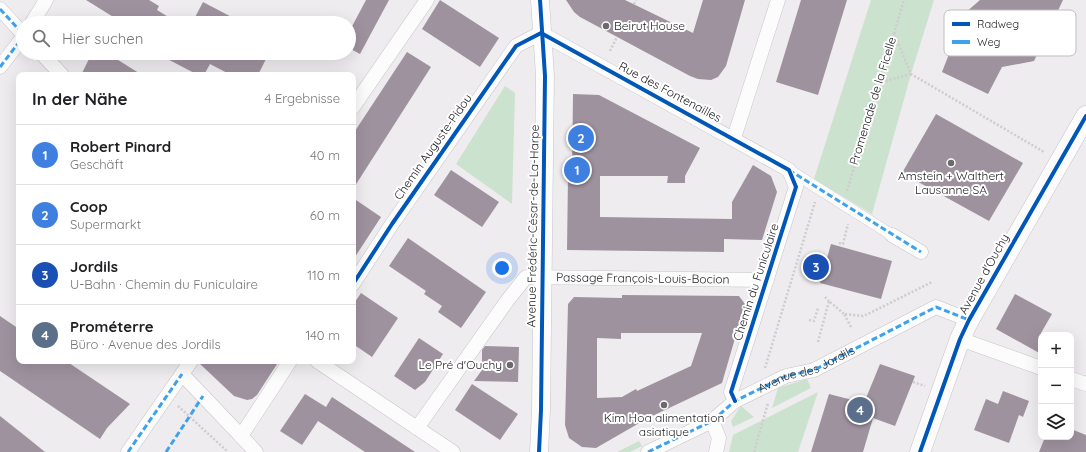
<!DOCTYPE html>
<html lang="de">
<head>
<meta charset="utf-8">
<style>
  :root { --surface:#fff; --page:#f2f2f2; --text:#202124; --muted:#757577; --line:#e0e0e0; --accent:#6c696d }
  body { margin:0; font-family:Quicksand,sans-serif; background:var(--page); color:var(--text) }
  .controls { position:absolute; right:12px; bottom:12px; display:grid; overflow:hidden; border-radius:8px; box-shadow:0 4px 16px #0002 }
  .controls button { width:36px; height:36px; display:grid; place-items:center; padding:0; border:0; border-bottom:1px solid var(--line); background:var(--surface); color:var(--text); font:20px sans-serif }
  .you { position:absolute; left:502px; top:268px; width:14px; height:14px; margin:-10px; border:3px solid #fff; border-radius:50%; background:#1a73e8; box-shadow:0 0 0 6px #1a73e833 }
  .badge { display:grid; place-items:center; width:26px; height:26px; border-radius:50%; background:var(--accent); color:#fff; font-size:13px; font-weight:700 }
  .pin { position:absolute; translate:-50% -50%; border:2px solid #fff; box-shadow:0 1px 4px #0006 }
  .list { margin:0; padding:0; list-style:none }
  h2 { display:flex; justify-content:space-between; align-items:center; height:52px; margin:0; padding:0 16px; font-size:17px }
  h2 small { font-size:13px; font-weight:400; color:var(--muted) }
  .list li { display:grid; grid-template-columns:26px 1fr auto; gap:12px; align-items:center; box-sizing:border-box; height:60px; padding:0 16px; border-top:1px solid var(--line) }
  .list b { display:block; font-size:15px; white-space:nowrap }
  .list p { margin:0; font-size:13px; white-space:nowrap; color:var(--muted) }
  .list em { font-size:13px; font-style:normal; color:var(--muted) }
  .icon { flex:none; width:22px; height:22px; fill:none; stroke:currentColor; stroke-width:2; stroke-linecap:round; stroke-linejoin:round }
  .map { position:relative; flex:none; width:1086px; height:452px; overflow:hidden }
  .search { position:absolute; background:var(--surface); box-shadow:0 4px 16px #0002; left:16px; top:16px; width:340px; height:44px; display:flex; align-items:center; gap:10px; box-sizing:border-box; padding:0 14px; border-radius:22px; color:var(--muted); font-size:15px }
  .panel { position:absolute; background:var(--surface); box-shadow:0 4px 16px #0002; left:16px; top:72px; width:340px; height:292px; border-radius:8px }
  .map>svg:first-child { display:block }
  .green { fill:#cbe2ce }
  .building { fill:#9e929e; fill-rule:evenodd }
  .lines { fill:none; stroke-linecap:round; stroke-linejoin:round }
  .pedestrian-casing { stroke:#c7c4c7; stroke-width:12 }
  .minor-casing { stroke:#c7c4c7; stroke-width:15 }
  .tertiary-casing { stroke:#c7c4c7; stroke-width:19 }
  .secondary-casing { stroke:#c7c4c7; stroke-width:21 }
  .path { stroke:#cecccf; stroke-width:2.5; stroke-dasharray:2 2; stroke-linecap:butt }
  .pedestrian { stroke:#fdfcfd; stroke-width:11 }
  .minor { stroke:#fdfcfd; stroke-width:14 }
  .tertiary { stroke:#fdfcfd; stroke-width:18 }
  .secondary { stroke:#fdfcfd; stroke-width:20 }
  .quiet { stroke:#3ea2eb; stroke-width:3; stroke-dasharray:6 3; stroke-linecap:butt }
  .cycleway-casing { stroke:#fff; stroke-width:6 }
  .cycleway { stroke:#0057b8; stroke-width:4 }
  .poi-dot { fill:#6c696d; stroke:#fff; stroke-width:1.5 }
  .labels { text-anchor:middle; stroke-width:4; stroke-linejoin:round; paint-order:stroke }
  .poi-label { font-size:12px; fill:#252326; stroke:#fff }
  .street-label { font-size:12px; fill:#252326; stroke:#fff }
  .key { fill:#fff; stroke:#bebdbe; stroke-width:1 }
  .key-label { font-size:11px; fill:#252326 }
</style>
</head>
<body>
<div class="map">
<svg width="1086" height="452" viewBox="0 0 1086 452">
  <rect width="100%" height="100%" fill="#efecf0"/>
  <g class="green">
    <polygon points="871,0 934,0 911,74 872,214 814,179"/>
    <polygon points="505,86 515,93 512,204 456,164"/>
    <polygon points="807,379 811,388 772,408 778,388"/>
    <polygon points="818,392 798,452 729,452 733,435"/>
    <polygon points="741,406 754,417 733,427 731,421"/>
    <polygon points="639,441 642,446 630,452 617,452"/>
  </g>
  <g class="building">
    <polygon points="86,0 149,0 159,6 157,10 178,23 112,23 115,18"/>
    <polygon points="366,0 389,0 360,54 349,48 349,32"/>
    <polygon points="440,0 499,38 480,67 422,29"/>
    <polygon points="566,0 625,0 693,33 703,0 745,0 726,66 718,77 711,80 698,79 690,76 580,17 574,12"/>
    <polygon points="801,0 847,0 818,95 776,82"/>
    <polygon points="980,0 1063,0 1034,61 1002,67 988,94 942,72 965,13"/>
    <polygon points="203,2 243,23 192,23"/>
    <polygon points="407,52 431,67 353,189 353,134"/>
    <polygon points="92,53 107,53 142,75 81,75"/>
    <polygon points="156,53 269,53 258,75 231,75 210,64 204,75 198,75"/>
    <polygon points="573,94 599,95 700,148 685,176 685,183 667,183 668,176 600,176 600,217 732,219 732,202 753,165 771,176 777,192 762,240 724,239 724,252 567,250 568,176 572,176"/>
    <polygon points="936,114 1023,163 989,221 902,173"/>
    <polygon points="451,170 499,202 482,227 434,195"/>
    <polygon points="353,198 381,217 353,260"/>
    <polygon points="408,238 486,292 461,328 438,312 442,306 424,294 426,291 389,266"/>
    <polygon points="831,244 892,261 881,299 820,283"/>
    <polygon points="361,293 398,318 372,357 353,344 353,305"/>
    <polygon points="1015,294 1052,314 1041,333 1041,354 996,329"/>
    <path d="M622,295L739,296L745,304L722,383L648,418L596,448L582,447L569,438L565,425L568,304L574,297L622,298ZM621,333H702L691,366L637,391L636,389L622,397L597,398V338L621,339Z"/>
    <polygon points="0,316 19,329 19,361 66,361 130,404 107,428 100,439 0,371"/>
    <polygon points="419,338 443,354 425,382 415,390 394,376"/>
    <polygon points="485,346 519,347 518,382 474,381 482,370 482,350"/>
    <polygon points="199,361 279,361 257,395 252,399 247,400 234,396 199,363"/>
    <polygon points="880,364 915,376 895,426 873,418 863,452 811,452 829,394 864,403"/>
    <polygon points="472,384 518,414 500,440 455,410"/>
    <polygon points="1003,391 1029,401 1023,417 1019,415 1009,443 974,430 986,399 998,404"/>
    <polygon points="305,394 326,407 332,397 415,452 365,452 318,421 302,445 280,431"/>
    <polygon points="0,416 29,439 45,452 0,452"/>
    <polygon points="1071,429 1086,435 1086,452 1039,452 1045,437 1071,437"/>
  </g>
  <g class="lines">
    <g class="pedestrian-casing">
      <polyline id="pedestrian" points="789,170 892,235"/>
    </g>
    <g class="minor-casing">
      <g id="minor">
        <polyline points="0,9 23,34"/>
        <polyline points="32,23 46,0"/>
        <polyline points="41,53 62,75"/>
        <polyline points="0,67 23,37"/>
        <polyline points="353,107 427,0"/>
        <polyline points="734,138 778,0"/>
        <polyline points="892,235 921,252"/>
        <polyline points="353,284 392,224 516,46 541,33 789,170 796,187 731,392 735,401"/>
        <polyline points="960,339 1041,368"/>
        <polyline points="317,361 453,452"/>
        <polyline points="182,374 256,452"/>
        <polyline points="1071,379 1086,384"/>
        <polyline points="712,421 719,438 716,452"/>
        <path id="s1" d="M417,428L507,301L526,277L767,280"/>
        <polyline points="241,436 290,361"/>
        <polyline points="128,452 191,361"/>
        <polyline points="648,452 712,421 735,401 786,376 814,370 936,307 969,320"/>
      </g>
    </g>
    <g class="tertiary-casing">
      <polyline id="tertiary" points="539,452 541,410 545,76 540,0"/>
    </g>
    <g class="secondary-casing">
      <polyline id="secondary" points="920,452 960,339 969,320 1086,116"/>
    </g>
    <g class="path">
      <polyline points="634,4 636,0"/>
      <polyline points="894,33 911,74 1044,152"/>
      <polyline points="610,51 617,37"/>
      <polyline points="878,83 911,74"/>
      <polyline points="847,191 904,0"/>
      <polyline points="839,243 843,244 848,224"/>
      <polyline points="825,297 829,301"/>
      <polyline points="809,320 814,321 818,308"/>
      <polyline points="851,327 844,314 863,316 870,313 932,282"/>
      <polyline points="818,342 829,301 844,314"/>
      <polyline points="765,368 815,202"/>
      <polyline points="913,382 925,386"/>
      <polyline points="178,406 228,452"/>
      <polyline points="754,452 768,403"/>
    </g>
    <use href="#pedestrian" class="pedestrian"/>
    <use href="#minor" class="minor"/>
    <use href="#tertiary" class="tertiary"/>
    <use href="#secondary" class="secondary"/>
    <g class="quiet">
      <polyline points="0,9 23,34"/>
      <polyline points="0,67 23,37"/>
      <polyline points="789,170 921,252"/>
      <polyline points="128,452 182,374"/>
      <polyline points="166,452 203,396"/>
      <path id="s2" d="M648,452L712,421L735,401L786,376L814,370L936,307L969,320"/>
    </g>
    <g class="cycleway-casing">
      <g id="cycleway">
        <polyline points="353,284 392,224 516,46 541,33 789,170 796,187 731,392 735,401"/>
        <polyline points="539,452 541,410 545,76 540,0"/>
        <polyline points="920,452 960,339 969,320 1086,116"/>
      </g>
    </g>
    <use href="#cycleway" class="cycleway"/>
  </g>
  <g class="poi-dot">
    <circle cx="606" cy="26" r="4"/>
    <circle cx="951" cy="163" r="4"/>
    <circle cx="510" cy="365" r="4"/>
    <circle cx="664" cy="405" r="4"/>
  </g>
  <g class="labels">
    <g class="poi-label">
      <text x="614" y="30" text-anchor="start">Beirut House</text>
      <text x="951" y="180">Amstein + Walthert<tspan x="951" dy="14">Lausanne SA</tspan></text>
      <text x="502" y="369" text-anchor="end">Le Pré d'Ouchy</text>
      <text x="664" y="422">Kim Hoa alimentation<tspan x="664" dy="14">asiatique</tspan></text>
    </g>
    <g class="street-label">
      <text transform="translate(670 92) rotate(28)" y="4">Rue des Fontenailles</text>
      <text transform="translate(873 101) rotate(-73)" y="4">Promenade de la Ficelle</text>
      <text transform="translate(433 147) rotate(-55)" y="4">Chemin Auguste-Pidou</text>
      <text transform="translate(533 226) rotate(-89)" y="4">Avenue Frédéric-César-de-La-Harpe</text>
      <text transform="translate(984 274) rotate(-61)" y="4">Avenue d'Ouchy</text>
      <text dy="4" stroke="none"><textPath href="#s1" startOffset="303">Passage François-Louis-Bocion</textPath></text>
      <text transform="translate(756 282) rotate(-72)" y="4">Chemin du Funiculaire</text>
      <text dy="4" stroke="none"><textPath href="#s2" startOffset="180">Avenue des Jordils</textPath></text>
    </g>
  </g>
  <rect x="944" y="10" width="132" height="46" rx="6" class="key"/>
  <rect x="952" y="22" width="18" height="4" fill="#0057b8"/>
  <rect x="952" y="40" width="18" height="4" fill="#3ea2eb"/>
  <g class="key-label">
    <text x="977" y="28">Radweg</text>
    <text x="977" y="46">Weg</text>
  </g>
</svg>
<div class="controls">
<button>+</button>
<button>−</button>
<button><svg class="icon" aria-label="layers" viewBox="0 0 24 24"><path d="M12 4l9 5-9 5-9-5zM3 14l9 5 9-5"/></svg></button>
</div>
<div class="you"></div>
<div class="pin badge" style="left:577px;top:170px;background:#3f7fe0">1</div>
<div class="pin badge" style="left:581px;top:138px;background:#3f7fe0">2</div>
<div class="pin badge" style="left:816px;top:267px;background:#1a4fb4">3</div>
<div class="pin badge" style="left:860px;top:410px;background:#5c6f8a">4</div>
<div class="search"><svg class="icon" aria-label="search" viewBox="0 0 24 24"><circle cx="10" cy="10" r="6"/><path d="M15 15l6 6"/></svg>Hier suchen</div>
<section class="panel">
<h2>In der Nähe<small>4 Ergebnisse</small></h2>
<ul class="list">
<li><span class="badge" style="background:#3f7fe0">1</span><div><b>Robert Pinard</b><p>Geschäft</p></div><em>40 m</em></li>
<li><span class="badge" style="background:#3f7fe0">2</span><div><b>Coop</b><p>Supermarkt</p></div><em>60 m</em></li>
<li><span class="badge" style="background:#1a4fb4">3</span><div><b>Jordils</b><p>U-Bahn · Chemin du Funiculaire</p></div><em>110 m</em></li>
<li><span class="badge" style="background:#5c6f8a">4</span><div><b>Prométerre</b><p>Büro · Avenue des Jordils</p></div><em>140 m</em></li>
</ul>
</section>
</div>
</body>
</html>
